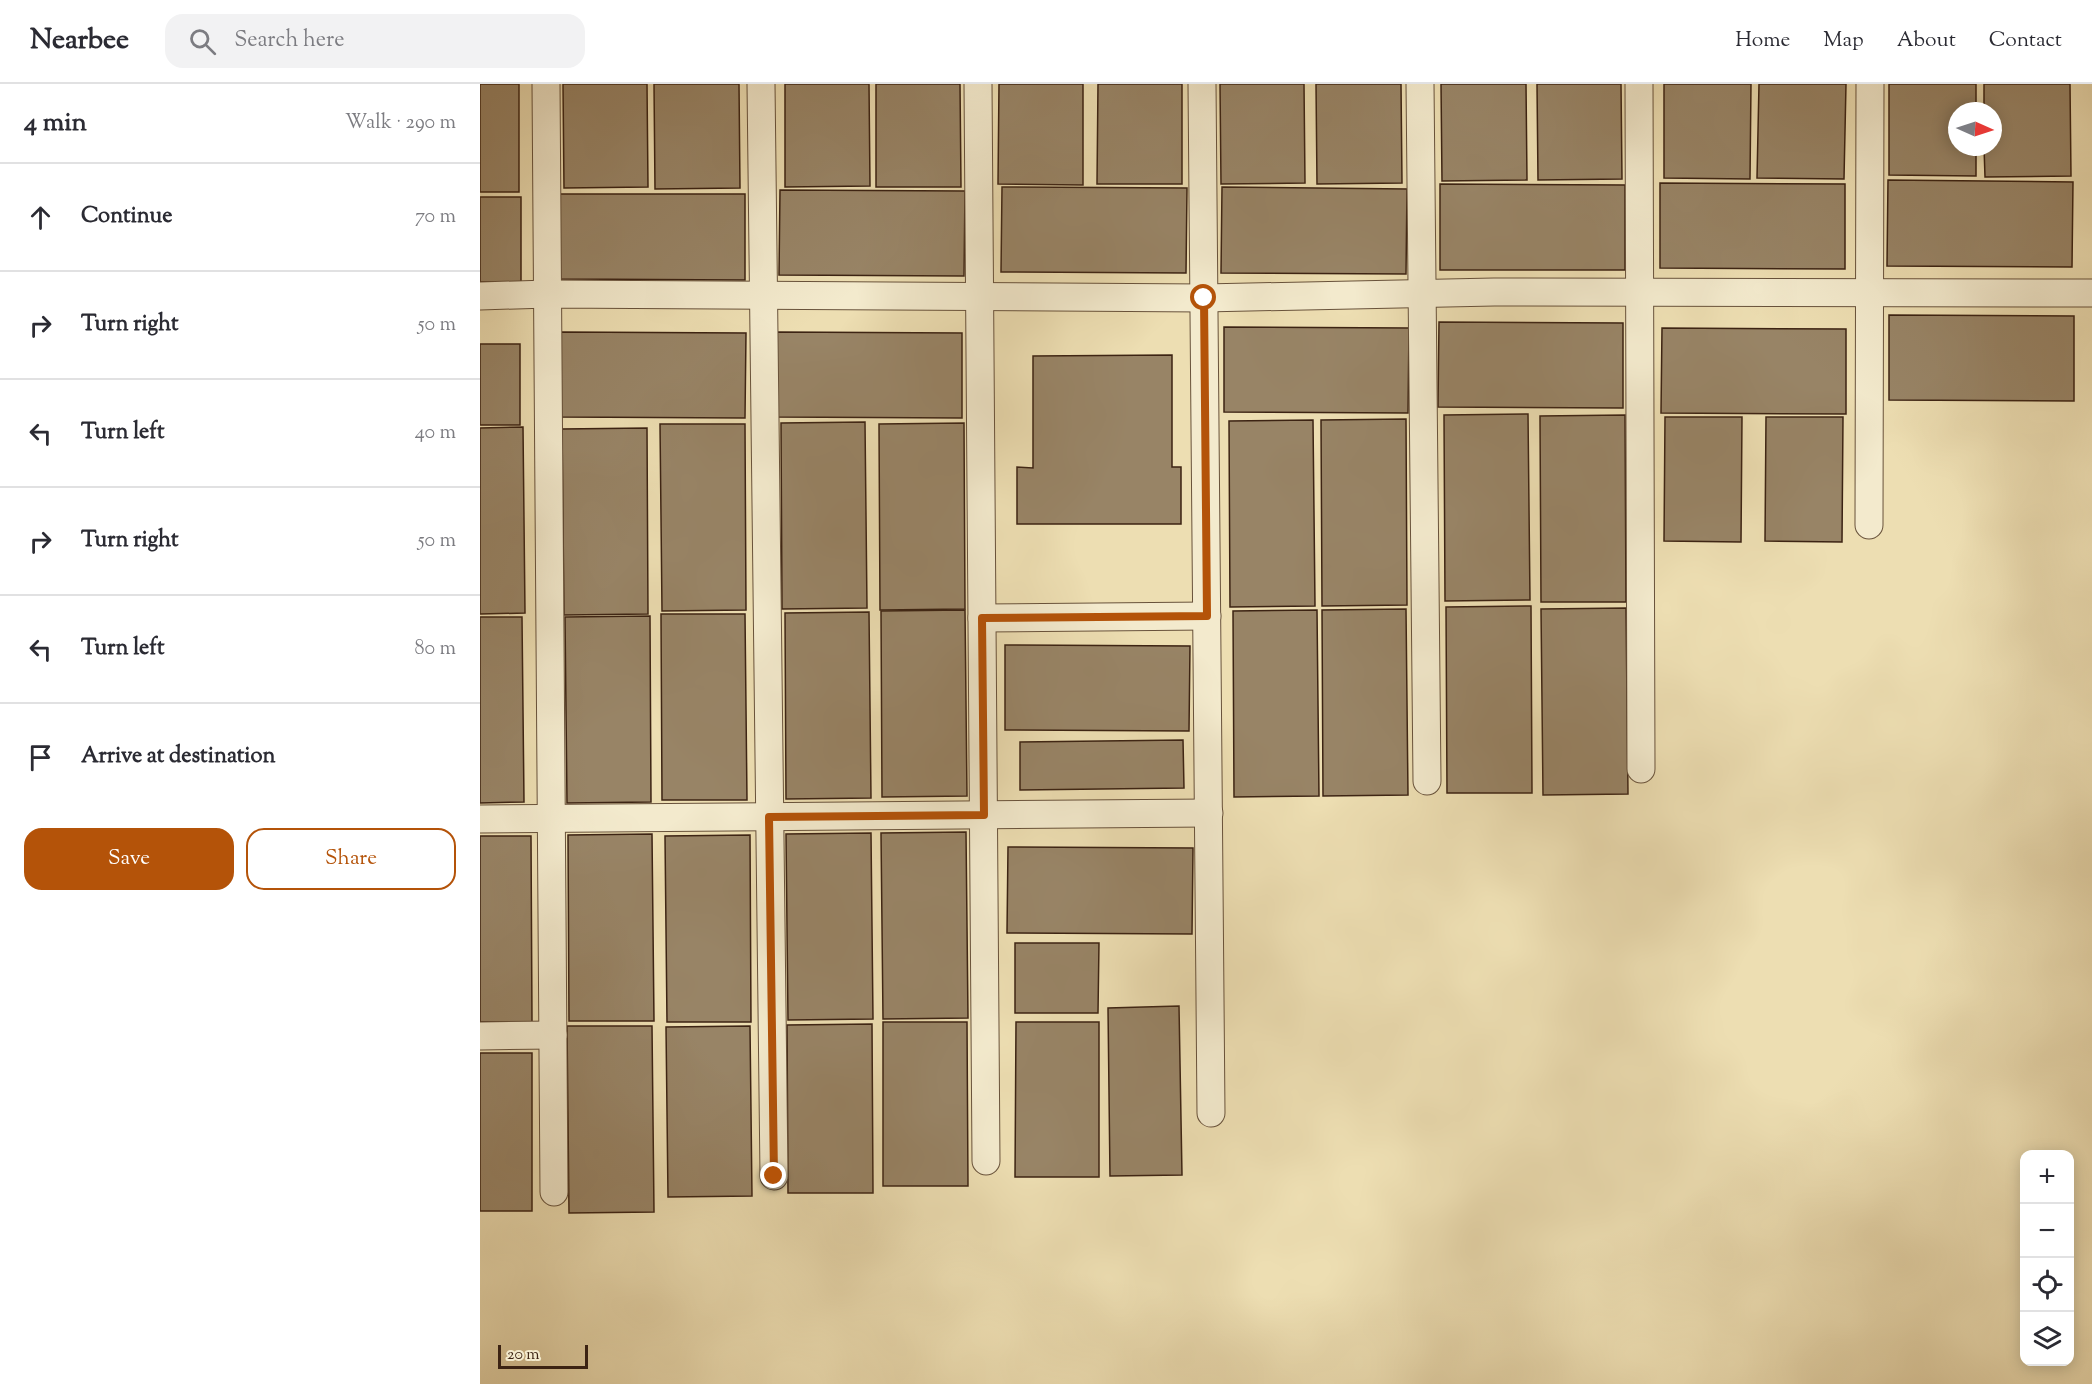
<!DOCTYPE html>
<html lang="en">
<head>
<meta charset="utf-8">
<style>
  :root { --surface:#fff; --page:#f2f2f3; --text:#2b2b33; --muted:#7c7c81; --line:#e1e1e2; --accent:#b45309 }
  body { margin:0; font-family:"Sorts Mill Goudy",serif; background:var(--page); color:var(--text) }
  .controls { position:absolute; right:18px; bottom:18px; display:grid; overflow:hidden; border-radius:12px; box-shadow:0 3px 15px #0003 }
  .controls button { width:54px; height:54px; display:grid; place-items:center; padding:0; border:0; border-bottom:2px solid var(--line); background:var(--surface); color:var(--text); font:30px sans-serif }
  .compass { position:absolute; left:1468px; top:18px; width:54px; height:54px; border-radius:50%; background:var(--surface); box-shadow:0 3px 15px #0003; rotate:93deg }
  .scale { position:absolute; left:18px; bottom:15px; width:90px; box-sizing:border-box; padding-left:6px; border:3px solid #3c2313; border-top:0; font-size:16px; line-height:21px; white-space:nowrap; color:#3c2313; -webkit-text-stroke:4px #f3eacd; paint-order:stroke }
  .stop { position:absolute; width:18px; height:18px; margin:-14px; border:4px solid #b45309; border-radius:50%; background:#fff }
  .stop.end { background:#b45309; border-color:#fff; box-shadow:0 2px 6px #0008 }
  .list { margin:0; padding:0; list-style:none }
  h2 { display:flex; justify-content:space-between; align-items:center; height:78px; margin:0; padding:0 24px; font-size:26px }
  h2 small { font-size:20px; font-weight:400; color:var(--muted) }
  .list li { display:grid; grid-template-columns:39px 1fr auto; gap:18px; align-items:center; box-sizing:border-box; height:108px; padding:0 24px; border-top:2px solid var(--line) }
  .list b { display:block; font-size:22px; white-space:nowrap }
  .list em { font-size:20px; font-style:normal; color:var(--muted) }
  .actions { display:flex; gap:12px; padding:18px 24px }
  .actions a { flex:1; padding:14px 0; border:2px solid var(--accent); border-radius:18px; text-align:center; font-size:21px; color:var(--accent) }
  .actions .main { background:var(--accent); color:#fff }
  .icon { flex:none; width:33px; height:33px; fill:none; stroke:currentColor; stroke-width:2; stroke-linecap:round; stroke-linejoin:round }
  .map { position:relative; flex:none; width:1612px; height:1300px; overflow:hidden }
  header { display:flex; align-items:center; gap:36px; box-sizing:border-box; height:84px; padding:0 30px; background:var(--surface); border-bottom:2px solid var(--line) }
  header strong { font-size:28px }
  nav { display:flex; gap:33px; margin-inline-start:auto; font-size:21px }
  .search { width:420px; height:54px; background:var(--page); display:flex; align-items:center; gap:15px; box-sizing:border-box; padding:0 21px; border-radius:18px; color:var(--muted); font-size:22px }
  main { display:flex }
  aside { flex:1; background:var(--surface) }
  .map>svg:first-child { display:block }
  .building { fill:#988466; stroke:#3c2313; stroke-width:1.5 }
  .lines { fill:none; stroke-linecap:round; stroke-linejoin:round }
  .street-casing { stroke:#68523b; stroke-width:29 }
  .street { stroke:#f3eacd; stroke-width:27 }
  .route { stroke:#b45309; stroke-width:8 }
</style>
</head>
<body>
<header>
<strong>Nearbee</strong>
<div class="search"><svg class="icon" aria-label="search" viewBox="0 0 24 24"><circle cx="10" cy="10" r="6"/><path d="M15 15l6 6"/></svg>Search here</div>
<nav><a>Home</a><a>Map</a><a>About</a><a>Contact</a></nav>
</header>
<main>
<aside>
<h2>4 min<small>Walk · 290 m</small></h2>
<ul class="list">
<li><svg class="icon" aria-label="ahead" viewBox="0 0 24 24"><path d="M12 20V5M6 11l6-6 6 6"/></svg><div><b>Continue</b></div><em>70 m</em></li>
<li><svg class="icon" aria-label="right" viewBox="0 0 24 24"><path d="M7 20v-9h11M14 6l5 5-5 5"/></svg><div><b>Turn right</b></div><em>50 m</em></li>
<li><svg class="icon" aria-label="left" viewBox="0 0 24 24"><path d="M17 20v-9H6M10 6l-5 5 5 5"/></svg><div><b>Turn left</b></div><em>40 m</em></li>
<li><svg class="icon" aria-label="right" viewBox="0 0 24 24"><path d="M7 20v-9h11M14 6l5 5-5 5"/></svg><div><b>Turn right</b></div><em>50 m</em></li>
<li><svg class="icon" aria-label="left" viewBox="0 0 24 24"><path d="M17 20v-9H6M10 6l-5 5 5 5"/></svg><div><b>Turn left</b></div><em>80 m</em></li>
<li><svg class="icon" aria-label="arrive" viewBox="0 0 24 24"><path d="M6 21V4h12l-3 4 3 4H6"/></svg><div><b>Arrive at destination</b></div></li>
</ul>
<div class="actions"><a class="main">Save</a><a>Share</a></div>
</aside>
<div class="map">
<svg width="1612" height="1300" viewBox="0 0 1612 1300">
  <rect width="100%" height="100%" fill="#eddeb2"/>
  <filter id="stains"><feTurbulence type="fractalNoise" baseFrequency=".00333" numOctaves="4"/><feColorMatrix values="0 0 0 0 .2 0 0 0 0 .09 0 0 0 0 .02 0 0 0 .5 -.17"/></filter>
  <radialGradient id="worn" r=".72"><stop offset=".6" stop-color="#630" stop-opacity="0"/><stop offset="1" stop-color="#630" stop-opacity=".3"/></radialGradient>
  <g class="building">
    <rect x="0" y="0" width="39" height="108"/>
    <polygon points="83,0 167,0 168,103 84,104"/>
    <polygon points="174,0 259,0 260,104 175,105"/>
    <polygon points="305,0 389,0 390,102 305,103"/>
    <polygon points="396,0 480,0 481,103 396,103"/>
    <polygon points="519,0 603,0 603,101 518,100"/>
    <polygon points="618,0 702,0 702,100 617,100"/>
    <polygon points="740,0 824,0 825,99 741,100"/>
    <polygon points="836,0 921,0 922,99 837,100"/>
    <polygon points="961,0 1046,0 1047,96 962,97"/>
    <polygon points="1057,0 1141,0 1142,95 1058,96"/>
    <polygon points="1184,0 1271,0 1270,95 1184,94"/>
    <polygon points="1279,0 1366,0 1364,95 1277,94"/>
    <polygon points="1409,0 1496,0 1496,27 1477,27 1477,63 1496,63 1496,92 1409,91"/>
    <polygon points="1504,0 1590,0 1591,92 1505,93 1504,63 1513,63 1513,27 1504,27"/>
    <polygon points="1408,96 1593,98 1592,183 1407,182"/>
    <polygon points="1180,99 1365,100 1365,185 1180,184"/>
    <polygon points="960,100 1145,101 1145,186 960,186"/>
    <polygon points="522,103 707,104 706,189 521,188"/>
    <polygon points="742,103 927,105 926,190 741,189"/>
    <polygon points="300,106 485,107 484,192 299,191"/>
    <polygon points="80,110 265,110 265,196 80,195"/>
    <rect x="0" y="113" width="41" height="85"/>
    <polygon points="1409,231 1594,232 1594,317 1409,316"/>
    <polygon points="959,238 1143,239 1143,324 958,323"/>
    <polygon points="744,243 929,244 928,329 744,328"/>
    <polygon points="1182,244 1366,245 1366,330 1181,329"/>
    <polygon points="81,248 266,249 265,334 81,333"/>
    <polygon points="297,248 482,249 482,334 297,333"/>
    <rect x="0" y="260" width="40" height="81"/>
    <polygon points="692,271 692,383 701,383 701,440 537,440 537,383 553,384 553,272"/>
    <polygon points="1048,330 1050,516 965,517 964,331"/>
    <polygon points="1145,331 1146,518 1061,518 1060,332"/>
    <polygon points="1185,333 1262,333 1261,458 1184,457"/>
    <polygon points="1286,333 1363,333 1362,458 1285,457"/>
    <polygon points="926,335 927,521 842,522 841,336"/>
    <polygon points="833,336 835,522 750,523 749,337"/>
    <polygon points="385,338 387,524 302,525 301,339"/>
    <polygon points="484,339 485,525 400,526 399,340"/>
    <polygon points="180,340 265,340 266,526 182,527"/>
    <polygon points="43,343 45,529 0,530 0,344"/>
    <polygon points="167,344 168,530 84,531 82,345"/>
    <polygon points="1051,522 1052,709 967,709 966,523"/>
    <polygon points="1146,524 1148,710 1063,711 1061,525"/>
    <polygon points="926,525 928,711 843,712 842,526"/>
    <polygon points="485,526 487,712 402,713 401,527"/>
    <polygon points="837,526 839,712 754,713 753,527"/>
    <polygon points="389,528 391,714 306,715 305,529"/>
    <polygon points="181,530 265,530 267,716 182,716"/>
    <polygon points="170,532 171,718 87,719 85,533"/>
    <polygon points="0,533 42,533 44,718 0,719"/>
    <polygon points="525,561 710,562 709,647 525,646"/>
    <polygon points="703,656 704,704 540,706 540,658"/>
    <polygon points="486,748 488,934 403,935 401,749"/>
    <polygon points="391,749 393,935 308,936 306,750"/>
    <polygon points="172,750 174,937 89,937 88,751"/>
    <polygon points="270,751 271,938 187,938 185,752"/>
    <polygon points="0,752 51,752 52,938 0,938"/>
    <polygon points="528,763 713,764 712,850 527,849"/>
    <polygon points="535,859 619,859 618,929 535,929"/>
    <polygon points="699,922 702,1091 630,1092 628,924"/>
    <polygon points="403,938 487,938 488,1102 403,1102"/>
    <polygon points="536,938 619,938 619,1093 535,1093"/>
    <polygon points="392,940 393,1109 308,1109 307,941"/>
    <polygon points="87,942 172,942 174,1128 89,1129"/>
    <polygon points="270,942 272,1112 188,1113 186,943"/>
    <rect x="0" y="969" width="52" height="158"/>
  </g>
  <g class="lines">
    <g class="street-casing">
      <g id="street">
        <polyline points="66,0 74,1108"/>
        <polyline points="281,0 294,1092"/>
        <polyline points="498,0 506,1077"/>
        <polyline points="722,0 731,1029"/>
        <polyline points="940,0 947,697"/>
        <polyline points="1159,0 1161,685"/>
        <polyline points="0,212 68,210 724,214 1014,208 1612,209"/>
        <polyline points="1389,441 1390,0"/>
        <polyline points="502,534 727,532"/>
        <polyline points="0,735 729,729"/>
        <polyline points="0,952 73,951"/>
      </g>
    </g>
    <use href="#street" class="street"/>
  </g>
  <g class="lines">
    <polyline class="route" points="294,1092 289,733 504,731 502,534 727,532 724,214"/>
  </g>
  <rect width="100%" height="100%" filter="url(#stains)"/>
  <rect width="100%" height="100%" fill="url(#worn)"/>
</svg>
<div class="controls">
<button>+</button>
<button>−</button>
<button><svg class="icon" aria-label="locate" viewBox="0 0 24 24"><circle cx="12" cy="12" r="6"/><path d="M12 2v4M12 18v4M2 12h4M18 12h4"/></svg></button>
<button><svg class="icon" aria-label="layers" viewBox="0 0 24 24"><path d="M12 4l9 5-9 5-9-5zM3 14l9 5 9-5"/></svg></button>
</div>
<svg class="compass" viewBox="-18 -18 36 36"><path d="M0-13l5 13h-10z" fill="#e53935"/><path d="M0 13l5-13h-10z" fill="#7c7c81"/></svg>
<div class="scale">20 m</div>
<div class="stop" style="left:724px;top:214px"></div>
<div class="stop end" style="left:294px;top:1092px"></div>
</div>
</main>
</body>
</html>
